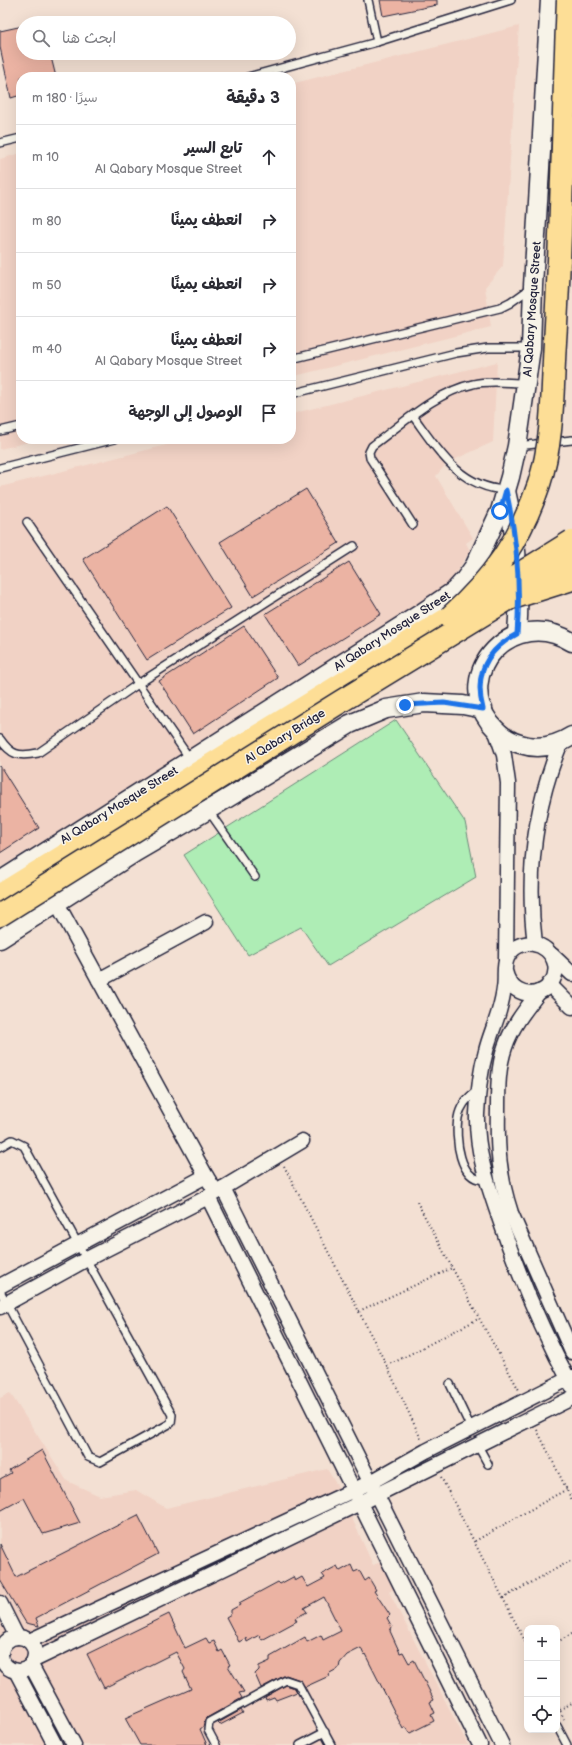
<!DOCTYPE html>
<html lang="ar">
<head>
<meta charset="utf-8">
<style>
  :root { --surface:#fff; --page:#f2f2f3; --text:#2b2b33; --muted:#7c7c81; --line:#e1e1e2 }
  body { margin:0; font-family:"Balsamiq Sans","Playpen Sans Arabic",sans-serif; background:var(--page); color:var(--text); direction:rtl }
  .controls { position:absolute; right:12px; bottom:12px; display:grid; overflow:hidden; border-radius:8px; box-shadow:0 4px 16px #0002 }
  .controls button { width:36px; height:36px; display:grid; place-items:center; padding:0; border:0; border-bottom:1px solid var(--line); background:var(--surface); color:var(--text); font:20px sans-serif }
  .stop { position:absolute; width:12px; height:12px; margin:-9px; border:3px solid #1a73e8; border-radius:50%; background:#fff }
  .stop.end { background:#1a73e8; border-color:#fff; box-shadow:0 1px 4px #0008 }
  .list { margin:0; padding:0; list-style:none }
  h2 { display:flex; justify-content:space-between; align-items:center; height:52px; margin:0; padding:0 16px; font-size:17px }
  h2 small { font-size:13px; font-weight:400; color:var(--muted) }
  .list li { display:grid; grid-template-columns:26px 1fr auto; gap:12px; align-items:center; box-sizing:border-box; height:64px; padding:0 16px; border-top:1px solid var(--line) }
  .list b { display:block; font-size:15px; white-space:nowrap }
  .list p { margin:0; font-size:13px; white-space:nowrap; color:var(--muted) }
  .list em { font-size:13px; font-style:normal; color:var(--muted) }
  .icon { flex:none; width:22px; height:22px; fill:none; stroke:currentColor; stroke-width:2; stroke-linecap:round; stroke-linejoin:round }
  .map { position:relative; flex:none; width:572px; height:1745px; overflow:hidden; direction:ltr }
  .search { position:absolute; background:var(--surface); box-shadow:0 4px 16px #0002; left:16px; top:16px; width:280px; height:44px; display:flex; align-items:center; gap:10px; box-sizing:border-box; padding:0 14px; border-radius:22px; color:var(--muted); font-size:15px }
  .panel { position:absolute; background:var(--surface); box-shadow:0 4px 16px #0002; left:16px; top:72px; width:280px; height:372px; border-radius:16px; direction:rtl }
  .map>svg:first-child { display:block }
  .built { fill:#f1d2c5 }
  .green { fill:#aeedb5; stroke:#688878 }
  .building { fill:#ebb3a3; stroke:#22223b }
  .lines { fill:none; stroke-linecap:round; stroke-linejoin:round }
  .service-casing { stroke:#22223b; stroke-width:10 }
  .minor-casing { stroke:#22223b; stroke-width:17 }
  .tertiary-casing { stroke:#22223b; stroke-width:21 }
  .primary-casing { stroke:#22223b; stroke-width:25 }
  .path { stroke:#22223b; stroke-width:2; stroke-dasharray:1 3; stroke-linecap:butt }
  .service { stroke:#f7f3e8; stroke-width:7 }
  .minor { stroke:#f7f3e8; stroke-width:14 }
  .tertiary { stroke:#f7f3e8; stroke-width:18 }
  .primary { stroke:#fdde96; stroke-width:22 }
  .primary-bridge-casing { stroke:#22223b; stroke-width:25; stroke-linecap:butt }
  .motorway-bridge-casing { stroke:#22223b; stroke-width:25; stroke-linecap:butt }
  .primary-bridge { stroke:#fdde96; stroke-width:22 }
  .motorway-bridge { stroke:#fdde96; stroke-width:22 }
  .route { stroke:#1a73e8; stroke-width:5 }
  .labels { text-anchor:middle; stroke-width:3; stroke-linejoin:round; paint-order:stroke }
  .street-label { font-size:12px; fill:#22223b; stroke:#f7f3e8 }
</style>
</head>
<body>
<div class="map">
<svg width="572" height="1745" viewBox="0 0 572 1745">
  <rect width="100%" height="100%" fill="#f3e0d3"/>
  <filter id="ink" filterUnits="userSpaceOnUse"><feTurbulence type="fractalNoise" baseFrequency=".025" numOctaves="2"/><feDisplacementMap in="SourceGraphic" scale="8" xChannelSelector="R" yChannelSelector="G"/><feConvolveMatrix kernelMatrix="1 2 1 2 8 2 1 2 1" color-interpolation-filters="sRGB"/></filter>
  <g filter="url(#ink)">
    <g class="built">
      <polygon points="519,26 503,266 485,287 491,327 291,377 291,84"/>
      <polygon points="21,153 21,439 41,439 0,449 0,159"/>
      <polygon points="497,362 493,442 447,463 436,476 473,538 466,543 470,551 451,580 443,589 434,596 0,868 0,487 190,439 291,439 291,414"/>
      <polygon points="10,1393 67,1481 100,1496 136,1490 166,1508 327,1469 338,1487 373,1565 381,1562 394,1589 389,1592 468,1745 0,1745 0,1398"/>
    </g>
    <polygon class="green" points="396,720 465,822 476,877 328,966 301,927 248,955 184,855"/>
    <g class="building">
      <polygon points="380,0 437,0 437,5 383,16"/>
      <polygon points="23,26 23,53 50,53 56,77 21,77 21,95 11,98 0,47 0,31"/>
      <polygon points="306,489 339,543 253,596 220,542"/>
      <polygon points="167,506 231,608 147,660 83,559"/>
      <polygon points="349,562 381,614 298,666 265,614"/>
      <polygon points="244,626 278,678 193,734 159,681"/>
      <polygon points="0,766 39,828 0,853"/>
      <polygon points="42,1450 80,1523 43,1534 24,1498 0,1511 0,1479 11,1473 9,1470"/>
      <polygon points="138,1515 158,1554 36,1618 39,1626 26,1623 0,1580 0,1544 16,1577"/>
      <polygon points="351,1565 354,1572 359,1570 365,1581 369,1578 376,1590 374,1591 390,1615 387,1618 392,1627 390,1631 400,1653 403,1652 409,1663 414,1660 434,1700 430,1702 435,1713 431,1715 434,1721 410,1733 406,1727 403,1729 365,1654 364,1655 361,1648 347,1655 340,1663 339,1668 328,1674 329,1676 305,1687 300,1680 286,1675 261,1688 255,1674 259,1670 259,1666 270,1661 270,1657 305,1637 307,1642 321,1635 323,1640 341,1631 324,1597 304,1608 307,1612 295,1618 297,1621 262,1640 259,1635 247,1642 246,1638 239,1642 226,1617 231,1614 231,1610 240,1605 239,1603 278,1582 280,1584 293,1577 295,1581 302,1577 308,1587 325,1578 322,1574 337,1566 340,1571"/>
      <polygon points="169,1614 185,1648 206,1638 209,1643 214,1641 219,1652 222,1650 230,1665 228,1666 244,1692 239,1693 242,1698 205,1719 203,1727 200,1729 207,1745 140,1745 125,1718 191,1689 183,1672 185,1669 176,1652 104,1688 87,1654"/>
      <polygon points="286,1685 295,1688 297,1692 276,1700 274,1697 266,1700 265,1697"/>
      <polygon points="241,1710 243,1713 220,1725 218,1723"/>
    </g>
    <g class="lines">
      <g class="service-casing">
        <g id="service">
          <polyline points="368,0 377,42"/>
          <polyline points="248,77 377,42 511,0"/>
          <polyline points="0,143 21,138"/>
          <polyline points="291,359 500,308 510,303 531,288"/>
          <polyline points="291,394 456,353 488,348 531,348"/>
          <path d="M413,416C438,450 459,487 505,490"/>
          <polyline points="0,431 21,426"/>
          <polyline points="517,446 572,440"/>
          <polyline points="0,468 115,439"/>
          <polyline points="27,522 190,759"/>
          <path d="M413,525L370,458L369,452L372,446C402,424 436,392 473,384C489,380 508,383 525,383"/>
          <path d="M0,739C11,755 18,757 38,753L138,684L354,546"/>
          <polyline points="208,810 255,877"/>
          <path d="M477,1091C468,1097 460,1106 458,1118C455,1136 459,1184 486,1179"/>
          <polyline points="0,1147 12,1140 24,1146 172,1415 171,1423 100,1462 88,1457 0,1291"/>
          <polyline points="450,1384 471,1428"/>
          <polyline points="477,1444 488,1464"/>
          <polyline points="557,1726 567,1745"/>
          <polyline points="216,1745 208,1730 209,1722 286,1680 298,1684 331,1745"/>
          <polyline points="300,1745 325,1732"/>
        </g>
      </g>
      <g class="minor-casing">
        <g id="minor">
          <polyline points="495,729 504,755 508,783 506,959"/>
          <polyline points="57,903 206,1176 216,1192"/>
          <path d="M535,944C526,874 534,808 561,742"/>
          <polyline points="552,955 572,974"/>
          <path d="M505,971C514,1009 561,994 555,964C549,940 517,936 507,958C503,967 506,978 504,988C503,996 501,1004 499,1011C495,1025 489,1038 486,1051C480,1072 478,1093 477,1114C476,1152 488,1185 500,1220C519,1277 543,1333 572,1386"/>
          <polyline points="99,980 206,922"/>
          <polyline points="549,984 572,1007"/>
          <path d="M539,992C526,1009 512,1026 505,1047C498,1067 498,1088 498,1110C497,1147 499,1177 511,1213L572,1352"/>
          <polyline points="223,1188 502,1745"/>
          <polyline points="208,1197 480,1745"/>
          <polyline points="0,1286 206,1176"/>
          <polyline points="0,1307 87,1259 208,1197 302,1141"/>
          <polyline points="0,1603 17,1637"/>
          <circle cx="18" cy="1654" r="17"/>
          <polyline points="29,1641 371,1482 426,1451 572,1377"/>
          <polyline points="34,1660 360,1503 572,1398"/>
          <polyline points="31,1665 74,1745"/>
          <polyline points="16,1671 55,1745"/>
        </g>
      </g>
      <g class="tertiary-casing">
        <g id="tertiary">
          <path d="M506,491C517,539 521,585 517,634"/>
          <path d="M572,642C513,605 452,673 490,723C498,733 508,741 520,744C538,750 556,746 572,736"/>
          <polyline points="0,881 423,612 454,591 465,579 475,565 500,511 510,477 517,446 531,348 533,286 550,0"/>
          <polyline points="0,939 136,852 208,810 350,724 386,709 424,703 463,705 483,709"/>
        </g>
      </g>
      <g class="primary-casing">
        <polyline id="primary" points="0,895 450,617"/>
      </g>
      <g class="path">
        <polyline points="284,1166 387,1366 421,1439"/>
        <polyline points="417,1202 479,1318 519,1390"/>
        <polyline points="359,1311 452,1268"/>
        <polyline points="387,1366 478,1319"/>
        <polyline points="537,1430 572,1500"/>
        <polyline points="441,1477 527,1645"/>
        <polyline points="475,1541 567,1489"/>
        <polyline points="503,1598 572,1560"/>
        <polyline points="557,1642 572,1634"/>
        <polyline points="557,1704 564,1719"/>
        <polyline points="560,1710 572,1703"/>
      </g>
      <use href="#service" class="service"/>
      <use href="#minor" class="minor"/>
      <use href="#tertiary" class="tertiary"/>
      <use href="#primary" class="primary"/>
      <g class="primary-bridge-casing">
        <g id="primary-bridge">
          <polyline points="478,600 572,541"/>
          <path d="M450,617C493,579 521,538 539,484C554,439 552,388 555,342C562,228 563,114 568,0"/>
          <polyline points="0,915 340,702 572,560"/>
        </g>
      </g>
      <g class="motorway-bridge-casing">
        <polyline id="motorway-bridge" points="512,598 572,579"/>
      </g>
      <use href="#primary-bridge" class="primary-bridge"/>
      <use href="#motorway-bridge" class="motorway-bridge"/>
    </g>
  </g>
  <g class="lines" filter="url(#ink)">
    <path class="route" d="M405,705L444,703L483,709C474,675 486,650 517,634C521,585 517,538 506,490L500,511"/>
  </g>
  <g class="labels">
    <g class="street-label">
      <text transform="translate(532 309) rotate(-86)" y="4">Al Qabary Mosque Street</text>
      <text transform="translate(392 631) rotate(-33)" y="4">Al Qabary Mosque Street</text>
      <text transform="translate(285 736) rotate(-32)" y="4">Al Qabary Bridge</text>
      <text transform="translate(119 805) rotate(-32)" y="4">Al Qabary Mosque Street</text>
    </g>
  </g>
</svg>
<div class="controls">
<button>+</button>
<button>−</button>
<button><svg class="icon" aria-label="locate" viewBox="0 0 24 24"><circle cx="12" cy="12" r="6"/><path d="M12 2v4M12 18v4M2 12h4M18 12h4"/></svg></button>
</div>
<div class="stop" style="left:500px;top:511px"></div>
<div class="stop end" style="left:405px;top:705px"></div>
<div class="search"><svg class="icon" aria-label="search" viewBox="0 0 24 24"><circle cx="10" cy="10" r="6"/><path d="M15 15l6 6"/></svg>ابحث هنا</div>
<section class="panel">
<h2>3 دقيقة<small>سيرًا · 180 m</small></h2>
<ul class="list">
<li><svg class="icon" aria-label="ahead" viewBox="0 0 24 24"><path d="M12 20V5M6 11l6-6 6 6"/></svg><div><b>تابع السير</b><p>Al Qabary Mosque Street</p></div><em>10 m</em></li>
<li><svg class="icon" aria-label="right" viewBox="0 0 24 24"><path d="M7 20v-9h11M14 6l5 5-5 5"/></svg><div><b>انعطف يمينًا</b></div><em>80 m</em></li>
<li><svg class="icon" aria-label="right" viewBox="0 0 24 24"><path d="M7 20v-9h11M14 6l5 5-5 5"/></svg><div><b>انعطف يمينًا</b></div><em>50 m</em></li>
<li><svg class="icon" aria-label="right" viewBox="0 0 24 24"><path d="M7 20v-9h11M14 6l5 5-5 5"/></svg><div><b>انعطف يمينًا</b><p>Al Qabary Mosque Street</p></div><em>40 m</em></li>
<li><svg class="icon" aria-label="arrive" viewBox="0 0 24 24"><path d="M6 21V4h12l-3 4 3 4H6"/></svg><div><b>الوصول إلى الوجهة</b></div></li>
</ul>
</section>
</div>
</body>
</html>
